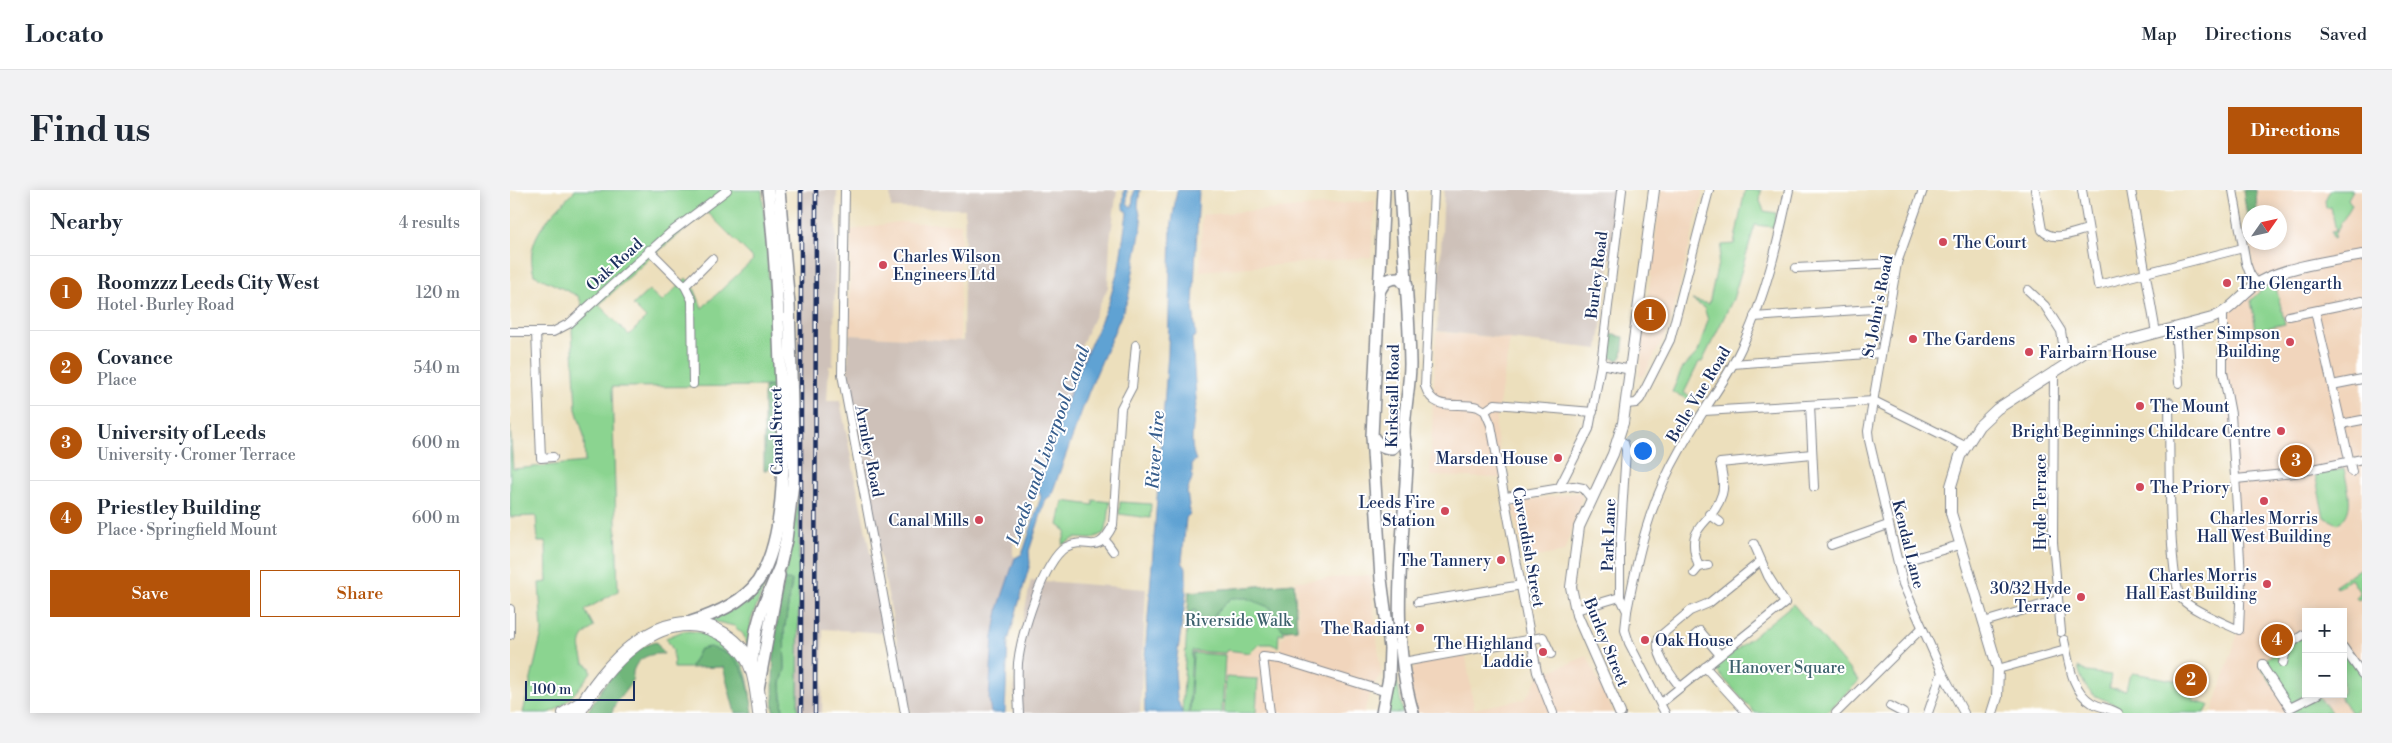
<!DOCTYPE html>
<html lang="en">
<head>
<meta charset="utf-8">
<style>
  :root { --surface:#fff; --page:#f2f2f3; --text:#1f2937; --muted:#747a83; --line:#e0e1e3; --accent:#b45309 }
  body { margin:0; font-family:"Libre Bodoni",serif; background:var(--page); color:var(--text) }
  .controls { position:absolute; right:15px; bottom:15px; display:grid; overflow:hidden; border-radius:0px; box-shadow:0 2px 12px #0003 }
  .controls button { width:45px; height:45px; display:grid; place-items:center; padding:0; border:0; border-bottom:1px solid var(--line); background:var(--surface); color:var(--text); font:25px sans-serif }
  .compass { position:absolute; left:1732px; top:15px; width:45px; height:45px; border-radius:50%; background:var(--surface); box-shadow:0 2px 12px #0003; rotate:56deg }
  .scale { position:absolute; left:15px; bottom:12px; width:110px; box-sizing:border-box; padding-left:5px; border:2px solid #1b2f5e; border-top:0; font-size:14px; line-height:18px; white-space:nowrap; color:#1b2f5e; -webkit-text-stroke:4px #fff; paint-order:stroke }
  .you { position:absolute; left:1132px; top:260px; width:18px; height:18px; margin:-12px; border:4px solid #fff; border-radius:50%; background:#1a73e8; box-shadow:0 0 0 8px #1a73e833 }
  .badge { display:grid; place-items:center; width:32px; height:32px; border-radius:50%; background:var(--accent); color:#fff; font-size:16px; font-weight:700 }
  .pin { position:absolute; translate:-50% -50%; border:2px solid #fff; box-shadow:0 1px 5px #0006 }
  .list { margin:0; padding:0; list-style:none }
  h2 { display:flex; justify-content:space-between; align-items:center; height:65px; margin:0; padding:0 20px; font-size:21px }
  h2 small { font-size:16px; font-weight:400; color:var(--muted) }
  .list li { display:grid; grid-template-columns:32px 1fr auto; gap:15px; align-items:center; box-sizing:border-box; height:75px; padding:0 20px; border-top:1px solid var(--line) }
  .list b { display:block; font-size:19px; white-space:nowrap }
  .list p { margin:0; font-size:16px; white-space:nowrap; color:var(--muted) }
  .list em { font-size:16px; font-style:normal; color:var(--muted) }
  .actions { display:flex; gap:10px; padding:15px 20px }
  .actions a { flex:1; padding:11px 0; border:1px solid var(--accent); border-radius:0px; text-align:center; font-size:18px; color:var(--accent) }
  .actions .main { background:var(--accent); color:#fff }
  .map { position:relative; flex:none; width:1852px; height:523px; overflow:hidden; border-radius:0px }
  header { display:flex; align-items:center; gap:30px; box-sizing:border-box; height:70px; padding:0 25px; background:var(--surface); border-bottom:1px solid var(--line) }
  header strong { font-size:24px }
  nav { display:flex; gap:28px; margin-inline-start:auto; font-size:18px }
  .intro { display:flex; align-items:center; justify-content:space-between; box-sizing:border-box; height:120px; padding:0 30px }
  h1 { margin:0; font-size:35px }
  .button { padding:12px 22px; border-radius:0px; background:var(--accent); color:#fff; font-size:18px; font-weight:700 }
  main { display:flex; gap:30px; padding:0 30px }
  aside { flex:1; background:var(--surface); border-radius:0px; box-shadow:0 2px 12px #0003 }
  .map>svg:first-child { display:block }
  .built { fill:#f1d5bc; fill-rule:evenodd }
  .industrial { fill:#cec1b9 }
  .green { fill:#8bd490; stroke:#538277; fill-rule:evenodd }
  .forest { fill:#70b67a; stroke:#46726c }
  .water { fill:#5fa2d3; stroke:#3d6898 }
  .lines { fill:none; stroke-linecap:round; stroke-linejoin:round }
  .street-casing { stroke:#84878d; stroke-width:10 }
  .secondary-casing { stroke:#84878d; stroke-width:12 }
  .primary-casing { stroke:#84878d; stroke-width:14 }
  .highway-casing { stroke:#84878d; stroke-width:16 }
  .street { stroke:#fff; stroke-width:8 }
  .secondary { stroke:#fff; stroke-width:10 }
  .primary { stroke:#fff; stroke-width:11 }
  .highway { stroke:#fff; stroke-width:14 }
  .rail-casing { stroke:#1b2f5e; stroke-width:4.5 }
  .rail { stroke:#fff; stroke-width:2.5; stroke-dasharray:8; stroke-linecap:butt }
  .poi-dot { fill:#d1495b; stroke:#fff; stroke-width:2 }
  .labels { text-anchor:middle; stroke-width:4; stroke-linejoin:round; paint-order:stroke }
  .poi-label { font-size:16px; fill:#1b2f5e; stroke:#fff; text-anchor:end }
  .street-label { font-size:16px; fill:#1b2f5e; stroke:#fff }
  .park-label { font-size:16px; fill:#3d616d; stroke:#fff }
  .water-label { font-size:18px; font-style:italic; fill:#365d8d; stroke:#fff }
</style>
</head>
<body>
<header>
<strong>Locato</strong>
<nav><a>Map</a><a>Directions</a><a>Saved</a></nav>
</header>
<div class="intro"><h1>Find us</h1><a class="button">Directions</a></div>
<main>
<aside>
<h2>Nearby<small>4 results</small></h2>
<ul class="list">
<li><span class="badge">1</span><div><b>Roomzzz Leeds City West</b><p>Hotel · Burley Road</p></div><em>120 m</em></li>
<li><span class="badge">2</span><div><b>Covance</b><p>Place</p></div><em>540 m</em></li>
<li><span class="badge">3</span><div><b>University of Leeds</b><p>University · Cromer Terrace</p></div><em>600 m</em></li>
<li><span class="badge">4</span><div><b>Priestley Building</b><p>Place · Springfield Mount</p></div><em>600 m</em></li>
</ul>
<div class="actions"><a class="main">Save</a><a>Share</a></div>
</aside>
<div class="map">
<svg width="1852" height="523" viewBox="0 0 1852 523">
  <rect width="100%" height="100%" fill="#fff"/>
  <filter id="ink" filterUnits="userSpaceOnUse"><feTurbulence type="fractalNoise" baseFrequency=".02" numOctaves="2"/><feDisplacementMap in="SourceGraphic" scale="10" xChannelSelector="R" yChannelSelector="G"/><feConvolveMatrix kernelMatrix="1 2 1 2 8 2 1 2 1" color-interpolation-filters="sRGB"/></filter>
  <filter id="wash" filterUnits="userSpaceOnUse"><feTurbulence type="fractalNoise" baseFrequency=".0096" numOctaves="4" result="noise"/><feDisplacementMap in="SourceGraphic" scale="20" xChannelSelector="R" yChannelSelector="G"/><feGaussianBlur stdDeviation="1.12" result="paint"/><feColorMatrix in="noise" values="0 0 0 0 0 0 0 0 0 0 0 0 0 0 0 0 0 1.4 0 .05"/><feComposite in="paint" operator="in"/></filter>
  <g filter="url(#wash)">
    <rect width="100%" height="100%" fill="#ecdfbc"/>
    <g class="built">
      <polygon points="1151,0 1193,0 1159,138 1133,187 1129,186"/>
      <path d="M1733,0H1852V523H1702L1729,440L1712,121L1744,93L1741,53L1770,52V22H1740L1739,39ZM1796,422H1833V504H1796Z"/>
      <polygon points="865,11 861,67 690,81 692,25"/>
      <polygon points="388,32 451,34 450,151 339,145 341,40"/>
      <polygon points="926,142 1000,149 985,238 995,288 920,286"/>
      <polygon points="1069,302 1073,305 1054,362 1014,369 1003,315 1005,312"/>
      <polygon points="860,385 871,484 860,502 854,523 679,523 681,461 715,463 717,460 740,463 754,456 770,460 771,448 774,447 775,441 789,440 786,391"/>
      <polygon points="956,466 964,519 1015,509 1030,485 1077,466 1104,523 907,523 898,488 904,478 909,472"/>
    </g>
    <g class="industrial">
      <polygon points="288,0 327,0 323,176 319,176 317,211 330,211 376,443 313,439 312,523 288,523"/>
      <polygon points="380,0 607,0 600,51 598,97 570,158 579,159 562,197 528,299 503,354 503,364 505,368 489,416 480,483 481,523 401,523 355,287 338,183 339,145 453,151 455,19 381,18"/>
      <polygon points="934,0 1109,0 1088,159 927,141"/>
      <polygon points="521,390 636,399 630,523 504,523 505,469"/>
    </g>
    <g class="green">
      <path d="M65,0H252L267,196L102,197L108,401L75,420L84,437C67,449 69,454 74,473L80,477L81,482C72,494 54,520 37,523C30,523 21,523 13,523L32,442L29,393L37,392L36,352H28L26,326L0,327V236L3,279L75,272L74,246L66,219L62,140C67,124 79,127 68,106L24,85C13,46 42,26 65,0ZM197,22L242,67L243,70L192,118L184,98L176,88L152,112L139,100L123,115L136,128L119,145L89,115L143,65Z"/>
      <polygon points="1235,0 1251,0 1250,11 1254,21 1266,23 1264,37 1245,35 1223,109 1192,172 1189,172 1174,203 1188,211 1187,213 1162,202 1172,179 1188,162 1198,130 1194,118 1182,110 1199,114 1212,55 1224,54"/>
      <polygon points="1820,0 1843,0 1838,9 1842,15 1824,45 1825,48 1823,49 1821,42 1826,41 1821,17 1816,18 1815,10"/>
      <polygon points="1765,93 1775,134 1746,140 1741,110 1751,100"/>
      <path d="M1834,279C1837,298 1847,321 1828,334L1814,327L1805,284Z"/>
      <polygon points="289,306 288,523 273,523 271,493 275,479 274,442 282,391 274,390"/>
      <polygon points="583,310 600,312 598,331 594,343 581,349 565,348 552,355 556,341 548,335 553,311 583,315"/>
      <polygon points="610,312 641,314 640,328 609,324"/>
      <polygon points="1852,377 1852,408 1848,410 1846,407 1850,403 1841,389 1827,398 1825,395"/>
      <polygon points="257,384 259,385 241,430 239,458 233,444 224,436 199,430 227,418 241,406"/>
      <polygon points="784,393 787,439 774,440 773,444 769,444 768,457 761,454 749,454 740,463 717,460 715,463 682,461 679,523 672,523 679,402"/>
      <polygon points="1283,414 1349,491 1316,523 1245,523 1204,478"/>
      <path d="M173,441C214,441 237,465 240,505L231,476L190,459L180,478H164L163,460L156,448Z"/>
      <polygon points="1796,441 1796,504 1777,516 1749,474"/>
      <polygon points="1833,452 1852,479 1852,518 1841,523 1828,504 1833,504"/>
      <polygon points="683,463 715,465 712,523 680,523"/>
      <polygon points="883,471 893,523 873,523"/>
      <path d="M1568,477L1577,482L1601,485L1599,498L1616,500L1619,487L1623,483L1681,493L1684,498L1683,511L1699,515L1695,523H1614C1596,501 1579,518 1568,477Z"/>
      <polygon points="716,487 748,489 746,523 714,523"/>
      <polygon points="1809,507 1822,523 1778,522 1781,520"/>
    </g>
    <g class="forest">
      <polygon points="1733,0 1746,0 1747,22 1740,22 1739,39"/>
      <polygon points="1099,144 1114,147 1112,166 1109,170 1102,168 1098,164"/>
      <polygon points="267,196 268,267 263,277 254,281 254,197"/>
      <path d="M274,390H282L274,442L275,479L271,493L273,523H264C261,477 265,435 274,390Z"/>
      <polygon points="784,393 787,439 773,440 768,434 761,418 736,408 721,408 705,424 704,429 696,436 685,420 678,424 679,402"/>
      <path d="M146,452L154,464C141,463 127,467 123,482C123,484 123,487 122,490C117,502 105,509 102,523H77C90,499 119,457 146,452Z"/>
      <path d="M199,457C235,465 238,490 243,523H225L213,477L180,478L190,459Z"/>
    </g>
    <g class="water">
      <polygon points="614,0 617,0 617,14 622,17 624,0 630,0 628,16 632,33 618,109 579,201 541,306 536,309 519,361 520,374 498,451 495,523 481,523 479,509 483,447 489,416 505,368 512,364 514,359 531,307 528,299 562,197 599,112 609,77 617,23 613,17"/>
      <path d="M667,0H689L683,116L686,146L682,148C683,168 685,189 686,209C686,230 677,250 686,270L682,274V288L677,302L680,324L676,328L672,372L676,378V405L665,481L667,508L672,523H635L634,480L658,163L661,39Z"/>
    </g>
  </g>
  <g filter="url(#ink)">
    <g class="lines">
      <g class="street-casing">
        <g id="street">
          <polyline points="335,0 332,184 395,523"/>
          <path d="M924,0L915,196C924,224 947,211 968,217L975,221L981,235L1027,482L1043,523"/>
          <polyline points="1413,0 1387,73 1358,241 1359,250 1393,394 1432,482 1454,523"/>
          <path d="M1525,0L1532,40C1543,53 1565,42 1578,39"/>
          <polyline points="1572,0 1588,95 1733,58"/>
          <polyline points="1621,0 1646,143"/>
          <polyline points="1723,0 1736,73 1740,84 1747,94"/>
          <polyline points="139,60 175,96 182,110 183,194"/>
          <polyline points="1286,78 1387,73"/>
          <polyline points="175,96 202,69"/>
          <polyline points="1518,100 1535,116 1551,141 1556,173"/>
          <polyline points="1805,121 1842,282"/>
          <polyline points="1779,126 1852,111"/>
          <polyline points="1244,127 1378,118"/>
          <polyline points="1665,138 1669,193"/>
          <polyline points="0,142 43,142 60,133 160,43 217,0"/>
          <polyline points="26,142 31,268 43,267"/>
          <polyline points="1091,174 1121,180"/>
          <polyline points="1223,174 1371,163"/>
          <polyline points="1544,181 1543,352 1551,442"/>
          <polyline points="1822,195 1852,189"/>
          <path d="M1659,212C1660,244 1657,391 1672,409C1681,420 1714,433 1729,440L1731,389L1728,333L1721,224L1713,182V125"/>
          <polyline points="1117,214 1126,213 1130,209 1160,150 1199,0"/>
          <polyline points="1300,215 1304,297"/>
          <polyline points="975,221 985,214 1083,222"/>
          <polyline points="1194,221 1364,211 1455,256"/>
          <polyline points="1831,234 1852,230"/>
          <polyline points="1109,250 1114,253 1116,260 1110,355 1110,407 1117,421 1115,440 1119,453 1155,523"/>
          <polyline points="1726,289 1784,283 1852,269"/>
          <polyline points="1049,298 1079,239 1091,174 1112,0"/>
          <polyline points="996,307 1063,296 1073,298 1081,308"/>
          <polyline points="1199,324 1210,332"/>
          <polyline points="595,350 603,361"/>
          <polyline points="1321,355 1378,335"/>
          <polyline points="1388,373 1449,355"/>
          <path d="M1189,377C1172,332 1202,338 1212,304C1215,294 1212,284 1210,273L1302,264"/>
          <polyline points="1184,383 1189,377 1198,375"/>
          <polyline points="908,412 1012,395"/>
          <polyline points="0,419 0,445"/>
          <polyline points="1066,420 1110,407"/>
          <path d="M1117,421C1129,360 1139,314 1170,260C1190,223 1217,191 1234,152C1256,104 1268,52 1279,0"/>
          <polyline points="1474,432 1548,410"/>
          <polyline points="1184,446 1190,441 1210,465"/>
          <path d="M1554,450C1559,471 1561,501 1582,513C1591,518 1600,518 1608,523"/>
          <polyline points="1833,457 1852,484"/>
          <polyline points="893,472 1033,447 1041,464"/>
          <polyline points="1773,473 1777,456 1796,443"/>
          <polyline points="1753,474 1753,477 1780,518 1808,504"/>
          <polyline points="1195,477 1237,523"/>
          <polyline points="1488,479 1556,460"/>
          <path d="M1170,497C1161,485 1143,463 1149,447L1180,421L1199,413L1251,371"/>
          <polyline points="1151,513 1275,413 1258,386 1244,354"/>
          <polyline points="1380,516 1393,523"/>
          <path d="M509,523C508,506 507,490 508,473C511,446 533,371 556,357C579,345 586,369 603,335L611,218L622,197L626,155"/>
          <polyline points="760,523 753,467 770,469 877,502"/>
          <polyline points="1326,523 1412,438"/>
          <polyline points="1418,523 1432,482"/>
        </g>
      </g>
      <g class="secondary-casing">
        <g id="secondary">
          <polyline points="53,523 75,509"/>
          <polyline points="1110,523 1067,425 1061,397 1069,337 1103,264 1113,233 1144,0"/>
          <path d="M1482,523L1487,507L1488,479L1441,323V296L1450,266L1469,236L1487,219L1577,161L1702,128C1722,121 1733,101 1751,91C1779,76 1821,71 1852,65"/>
        </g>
      </g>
      <g class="primary-casing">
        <g id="primary">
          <path d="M890,0C893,58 899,115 900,174C900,197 894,221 894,245C895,255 898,265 897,275C893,359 879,441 903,523"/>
          <path d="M869,102C874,92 877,88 889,88L897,96"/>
          <path d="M862,246C868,254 872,258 882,258L894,245"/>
          <path d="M178,433C203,425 233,413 248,391C282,339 272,234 270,174C268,116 265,58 258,0"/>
          <polyline points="241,477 246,441 252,419 270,376 276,350 284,285 279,115 269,0"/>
          <polyline points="248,499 269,385"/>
          <polyline points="872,523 879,488 880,458 871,389 862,246 874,0"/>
        </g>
      </g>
      <g class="highway-casing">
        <path id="highway" d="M68,523C93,477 151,411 209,442C223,449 237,463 242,478C247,492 248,508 250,523"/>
      </g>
      <use href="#street" class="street"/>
      <use href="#secondary" class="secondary"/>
      <use href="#primary" class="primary"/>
      <use href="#highway" class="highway"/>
      <g class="rail-casing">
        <g id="rail">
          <polyline points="291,523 291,0"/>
          <polyline points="305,523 306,0"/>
        </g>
      </g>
      <use href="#rail" class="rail"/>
    </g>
  </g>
  <g class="poi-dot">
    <circle cx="1433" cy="52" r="5"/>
    <circle cx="373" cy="75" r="5"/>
    <circle cx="1717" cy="93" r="5"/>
    <circle cx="1403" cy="149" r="5"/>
    <circle cx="1780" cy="152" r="5"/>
    <circle cx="1519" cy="162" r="5"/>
    <circle cx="1630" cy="216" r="5"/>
    <circle cx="1771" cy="241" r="5"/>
    <circle cx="1048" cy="268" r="5"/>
    <circle cx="1630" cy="297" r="5"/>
    <circle cx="1754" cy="311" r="5"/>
    <circle cx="935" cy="321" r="5"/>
    <circle cx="469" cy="330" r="5"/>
    <circle cx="991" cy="370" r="5"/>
    <circle cx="1757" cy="394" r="5"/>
    <circle cx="1571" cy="407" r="5"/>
    <circle cx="910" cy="438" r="5"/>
    <circle cx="1135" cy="450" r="5"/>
    <circle cx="1033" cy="462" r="5"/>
  </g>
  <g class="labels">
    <g class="poi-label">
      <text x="1443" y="58" text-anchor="start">The Court</text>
      <text x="383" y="72" text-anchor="start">Charles Wilson<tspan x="383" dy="18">Engineers Ltd</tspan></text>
      <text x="1727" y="99" text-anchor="start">The Glengarth</text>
      <text x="1770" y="149">Esther Simpson<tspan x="1770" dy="18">Building</tspan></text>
      <text x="1413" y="155" text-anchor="start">The Gardens</text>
      <text x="1529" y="168" text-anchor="start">Fairbairn House</text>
      <text x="1640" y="222" text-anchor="start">The Mount</text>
      <text x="1761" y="247">Bright Beginnings Childcare Centre</text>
      <text x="1038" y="274">Marsden House</text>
      <text x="1640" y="303" text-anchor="start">The Priory</text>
      <text x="925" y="318">Leeds Fire<tspan x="925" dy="18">Station</tspan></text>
      <text x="1754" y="334" text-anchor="middle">Charles Morris<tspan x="1754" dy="18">Hall West Building</tspan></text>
      <text x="459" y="336">Canal Mills</text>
      <text x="981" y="376">The Tannery</text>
      <text x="1747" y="391">Charles Morris<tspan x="1747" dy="18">Hall East Building</tspan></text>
      <text x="1561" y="404">30/32 Hyde<tspan x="1561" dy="18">Terrace</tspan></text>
      <text x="900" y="444">The Radiant</text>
      <text x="1145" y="456" text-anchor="start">Oak House</text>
      <text x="1023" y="459">The Highland<tspan x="1023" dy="18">Laddie</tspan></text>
    </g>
    <g class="street-label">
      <text transform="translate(104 74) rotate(-42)" y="6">Oak Road</text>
      <text transform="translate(1086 85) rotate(-83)" y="6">Burley Road</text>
      <text transform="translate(1367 116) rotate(-79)" y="6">St John's Road</text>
      <text transform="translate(1188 204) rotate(-59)" y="6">Belle Vue Road</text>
      <text transform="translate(882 206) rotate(-89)" y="6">Kirkstall Road</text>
      <text transform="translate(266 241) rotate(-91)" y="6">Canal Street</text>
      <text transform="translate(360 261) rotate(79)" y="6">Armley Road</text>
      <text transform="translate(1530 312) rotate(-90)" y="6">Hyde Terrace</text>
      <text transform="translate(1098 345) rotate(-88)" y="6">Park Lane</text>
      <text transform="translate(1399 354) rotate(76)" y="6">Kendal Lane</text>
      <text transform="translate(1019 357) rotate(80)" y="6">Cavendish Street</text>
      <text transform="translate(1097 452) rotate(68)" y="6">Burley Street</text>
    </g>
    <g class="park-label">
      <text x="728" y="436">Riverside Walk</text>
      <text x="1277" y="483">Hanover Square</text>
    </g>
    <g class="water-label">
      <text transform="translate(538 255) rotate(-70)" y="6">Leeds and Liverpool Canal</text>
      <text transform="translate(645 260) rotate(-86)" y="6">River Aire</text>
    </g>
  </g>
</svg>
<div class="controls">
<button>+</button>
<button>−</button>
</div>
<svg class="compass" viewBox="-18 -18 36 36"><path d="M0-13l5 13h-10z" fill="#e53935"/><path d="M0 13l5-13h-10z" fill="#747a83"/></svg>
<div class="scale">100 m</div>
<div class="you"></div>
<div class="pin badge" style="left:1140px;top:125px">1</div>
<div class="pin badge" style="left:1681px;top:490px">2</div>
<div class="pin badge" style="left:1786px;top:271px">3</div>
<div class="pin badge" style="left:1767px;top:450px">4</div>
</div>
</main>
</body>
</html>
